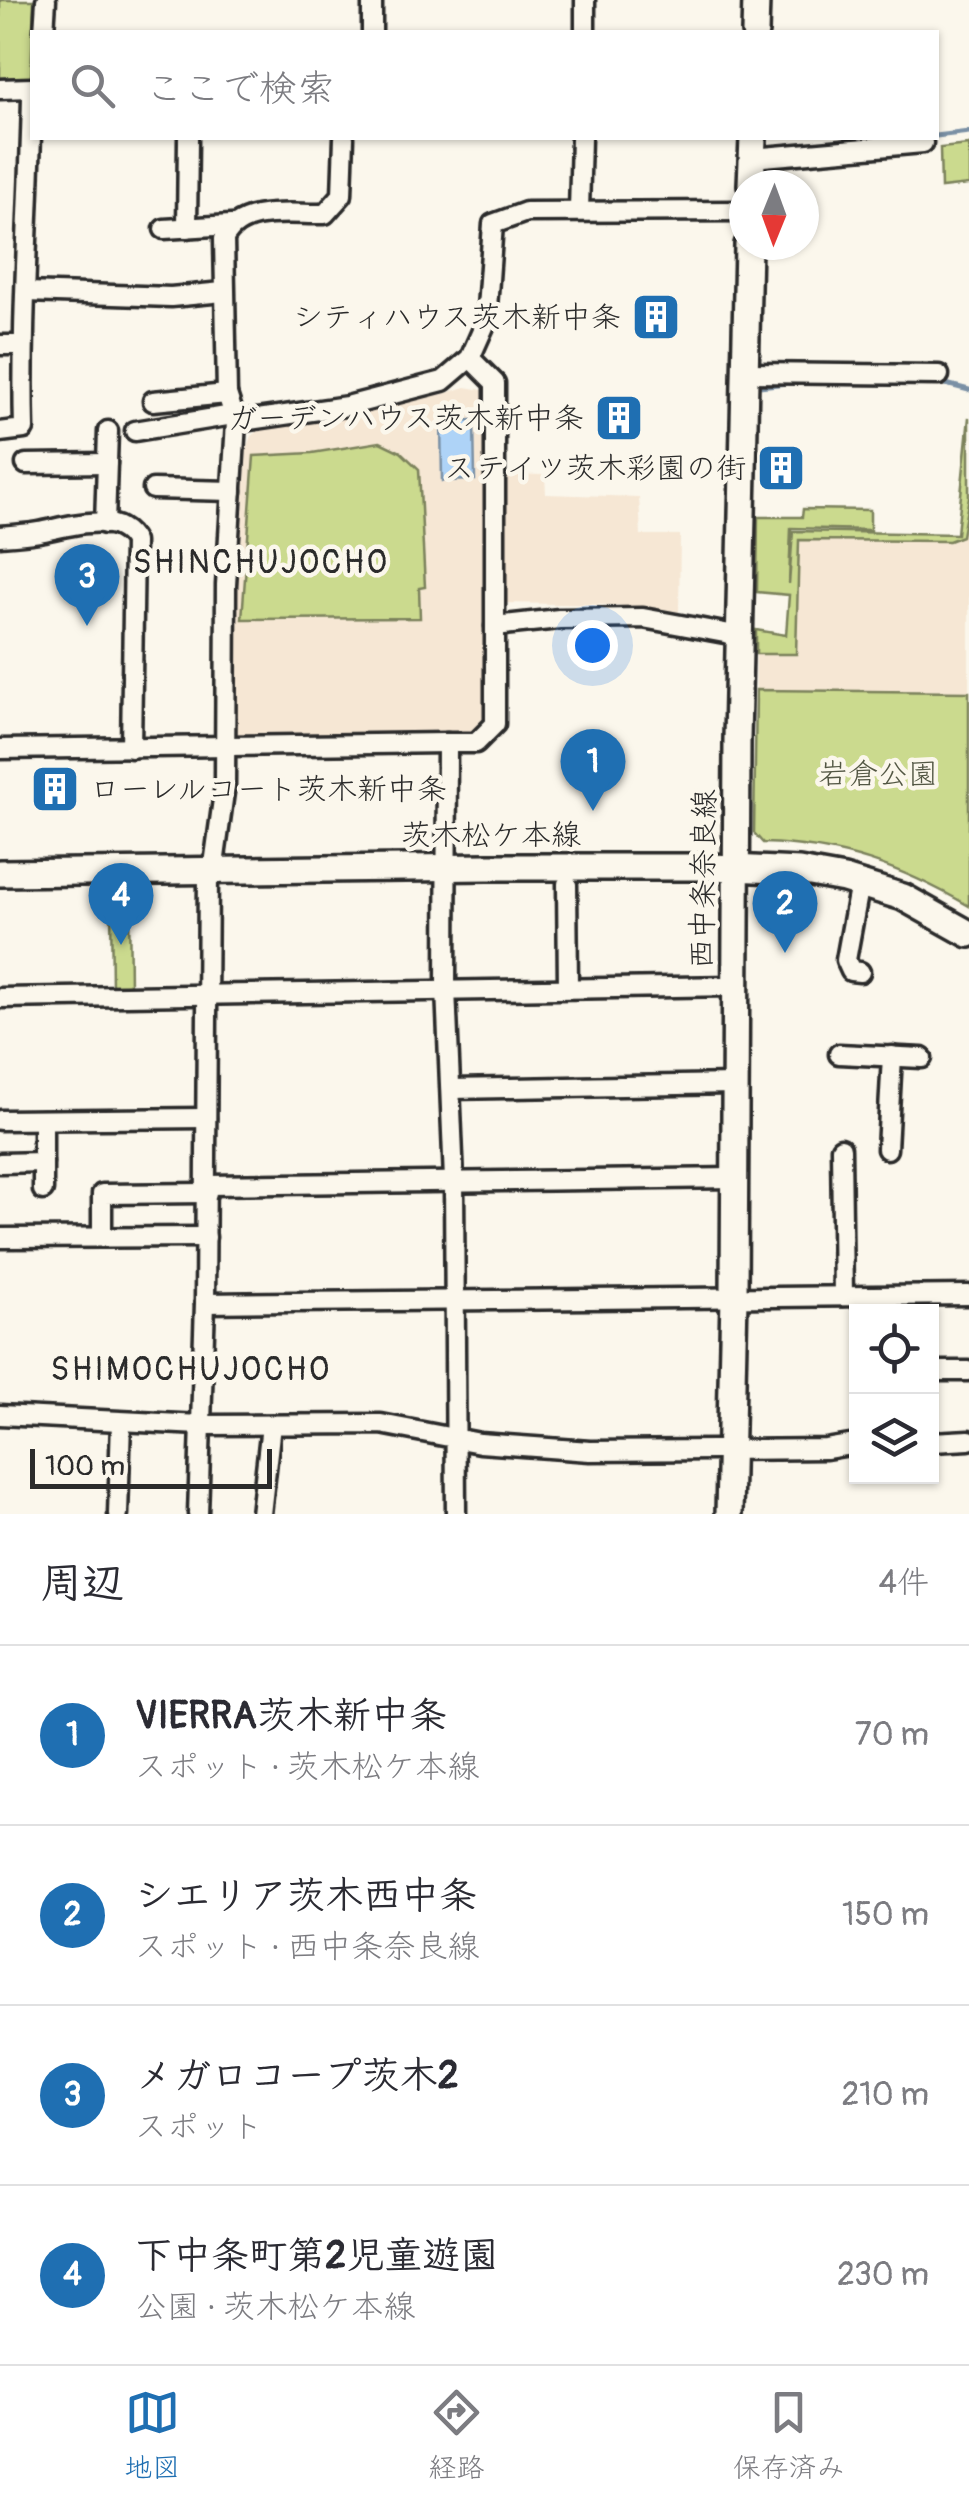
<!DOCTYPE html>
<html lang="ja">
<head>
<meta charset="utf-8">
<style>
  :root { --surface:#fff; --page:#f2f2f3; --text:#2b2b33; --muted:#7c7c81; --line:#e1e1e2; --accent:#1f6fb2 }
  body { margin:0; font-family:Pangolin,"Klee One",sans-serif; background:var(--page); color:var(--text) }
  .controls { position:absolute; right:30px; bottom:30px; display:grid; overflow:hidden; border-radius:0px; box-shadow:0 2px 8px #0004 }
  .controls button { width:90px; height:90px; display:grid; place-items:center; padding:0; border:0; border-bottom:2px solid var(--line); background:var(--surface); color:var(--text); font:50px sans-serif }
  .compass { position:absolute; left:729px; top:170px; width:90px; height:90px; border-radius:50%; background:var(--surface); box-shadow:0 2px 8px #0004; rotate:181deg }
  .scale { position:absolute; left:30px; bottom:25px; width:242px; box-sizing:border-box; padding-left:10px; border:5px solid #2b2b2b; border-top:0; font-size:28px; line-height:35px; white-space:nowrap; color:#2b2b2b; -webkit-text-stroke:8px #fbf7ec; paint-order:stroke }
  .you { position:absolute; left:592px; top:645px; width:35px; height:35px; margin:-25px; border:8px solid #fff; border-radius:50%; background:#1a73e8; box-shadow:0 0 0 15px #1a73e833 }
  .badge { display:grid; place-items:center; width:65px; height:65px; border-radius:50%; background:var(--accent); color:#fff; font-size:32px; font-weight:700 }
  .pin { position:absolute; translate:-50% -82px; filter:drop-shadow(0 2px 5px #0008) }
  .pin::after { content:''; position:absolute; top:52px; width:35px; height:30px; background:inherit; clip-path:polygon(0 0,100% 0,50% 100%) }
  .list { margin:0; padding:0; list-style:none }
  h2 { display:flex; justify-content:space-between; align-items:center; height:130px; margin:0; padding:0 40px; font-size:42px }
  h2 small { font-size:32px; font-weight:400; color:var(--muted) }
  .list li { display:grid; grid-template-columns:65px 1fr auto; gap:30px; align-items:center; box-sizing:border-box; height:180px; padding:0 40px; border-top:2px solid var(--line) }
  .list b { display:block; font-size:38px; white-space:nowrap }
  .list p { margin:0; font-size:32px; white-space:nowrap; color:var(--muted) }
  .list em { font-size:32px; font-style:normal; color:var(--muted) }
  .icon { flex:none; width:55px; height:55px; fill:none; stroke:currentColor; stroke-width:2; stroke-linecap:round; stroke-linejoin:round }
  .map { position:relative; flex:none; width:969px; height:1514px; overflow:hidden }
  .search { position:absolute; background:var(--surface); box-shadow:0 2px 8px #0004; left:30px; right:30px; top:30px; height:110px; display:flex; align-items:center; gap:25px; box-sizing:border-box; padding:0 35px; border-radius:0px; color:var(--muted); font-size:38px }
  .sheet { height:850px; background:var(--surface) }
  nav { display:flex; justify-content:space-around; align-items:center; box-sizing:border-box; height:140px; border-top:2px solid var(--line); background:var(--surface); font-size:28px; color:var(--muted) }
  nav a { display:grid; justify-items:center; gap:5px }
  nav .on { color:var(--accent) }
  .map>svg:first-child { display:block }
  .built { fill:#f6e7d4 }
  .green { fill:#cbda8e; stroke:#7b825c; stroke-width:2.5 }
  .water { fill:#aed3f7; stroke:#7a90a5; stroke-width:2.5 }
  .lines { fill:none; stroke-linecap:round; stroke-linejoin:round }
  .stream { stroke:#7a90a5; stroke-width:5 }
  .street-casing { stroke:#2b2b2b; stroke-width:25 }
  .secondary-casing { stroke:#2b2b2b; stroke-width:32 }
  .street { stroke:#fbf7ec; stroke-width:18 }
  .secondary { stroke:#fbf7ec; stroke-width:25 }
  .labels { text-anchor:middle; stroke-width:9; stroke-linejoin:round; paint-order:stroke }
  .poi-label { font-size:30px; fill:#2b2b2b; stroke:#fbf7ec; text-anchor:end }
  .park-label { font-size:30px; fill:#535744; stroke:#fbf7ec }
  .street-label { font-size:30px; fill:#2b2b2b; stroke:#fbf7ec }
  .neighbourhood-label { font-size:32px; letter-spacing:2.5px; fill:#2b2b2b; stroke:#fbf7ec }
</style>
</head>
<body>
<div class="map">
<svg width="969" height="1514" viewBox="0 0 969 1514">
  <rect width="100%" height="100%" fill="#fbf7ec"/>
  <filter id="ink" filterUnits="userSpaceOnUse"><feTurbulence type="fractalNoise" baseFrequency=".01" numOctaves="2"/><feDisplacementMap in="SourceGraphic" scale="20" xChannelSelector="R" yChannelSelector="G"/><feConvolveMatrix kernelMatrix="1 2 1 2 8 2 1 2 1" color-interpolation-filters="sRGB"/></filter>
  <g filter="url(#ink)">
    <g class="built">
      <polygon points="466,387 488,391 491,720 475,731 434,734 433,741 234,739 236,586 246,449 251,436 262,427 428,390 439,395"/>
      <polygon points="969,417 969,692 756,690 756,630 786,635 793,531 957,534"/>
      <polygon points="501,474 545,475 546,494 639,497 641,535 680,535 679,612 614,605 503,603"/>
    </g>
    <g class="green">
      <polygon points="0,0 34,0 31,77 0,78"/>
      <polygon points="969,145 969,185 941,188 940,148"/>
      <polygon points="969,417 969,497 962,536 949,541 799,540 796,654 756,654 756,630 786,635 789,595 757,592 758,517 802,517 803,509 870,510 870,530 791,528 789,584 793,531 957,534"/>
      <polygon points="380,442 401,452 419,469 425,587 419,588 420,618 242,619 254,456 312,453"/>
      <path d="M756,690L969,692V906C902,867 841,845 763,843L754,833Z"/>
      <polygon points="129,900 130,989 112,990 111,901"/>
    </g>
    <polygon class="water" points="474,420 475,480 442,481 441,421"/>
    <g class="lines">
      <g class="stream">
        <polyline points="936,136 969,132"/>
        <polyline points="938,382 969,390"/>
        <polyline points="759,386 797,382"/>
      </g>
      <g class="street-casing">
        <g id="street">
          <polyline points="585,0 585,32"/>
          <polyline points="44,32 46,0"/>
          <polyline points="372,32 372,0"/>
          <polyline points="0,89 32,88"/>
          <polyline points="752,158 923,143"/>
          <polyline points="579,211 581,138"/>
          <polyline points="187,228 188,138"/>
          <polyline points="164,229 231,225"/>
          <polyline points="27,292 171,297 223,292"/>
          <polyline points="0,345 22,345"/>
          <polyline points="744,373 939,375"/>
          <polyline points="153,401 227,394"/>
          <path d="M236,422L227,394L224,239C241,205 292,215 325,214L342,195L344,138"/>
          <polyline points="135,431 233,415"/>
          <path d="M0,432L24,429C21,318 30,207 32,96"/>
          <polyline points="26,464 107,463"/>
          <polyline points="153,489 232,491"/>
          <polyline points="105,524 108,431"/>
          <path d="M0,536C13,535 27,534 39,532C67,527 118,509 134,542L131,748"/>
          <polyline points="495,626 559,619 643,618 741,636"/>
          <polyline points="0,749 447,743"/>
          <polyline points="213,872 225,785 226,585 236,422 347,406 443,381 470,358 486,322 493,224 526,212 744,211"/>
          <polyline points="567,884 568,986"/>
          <polyline points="860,972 851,971 846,960 860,883"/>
          <polyline points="0,998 734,986"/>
          <polyline points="839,1054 922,1058"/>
          <polyline points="451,1089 734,1084"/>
          <polyline points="0,1120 206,1118"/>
          <polyline points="841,1148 843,1296"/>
          <polyline points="887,1149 892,1056"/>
          <polyline points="0,1163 43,1162"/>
          <polyline points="207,1185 735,1178"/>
          <polyline points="43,1190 43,1120"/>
          <polyline points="102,1236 102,1194 207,1193"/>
          <polyline points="0,1238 206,1237"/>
          <polyline points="205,1303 969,1295"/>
          <polyline points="932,1371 969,1371"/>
          <polyline points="0,1415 200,1425 381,1424 480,1443 590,1451 826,1449 856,1444"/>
          <polyline points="932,1442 969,1440"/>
          <polyline points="118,1514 121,1422"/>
          <polyline points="198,1514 205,1303 208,872"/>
          <polyline points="261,1514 271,1425"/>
          <polyline points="456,1514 454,1180 446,989 447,743 476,743 495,724 495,383 470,358"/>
        </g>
      </g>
      <g class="secondary-casing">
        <g id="secondary">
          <polyline points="755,32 756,0"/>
          <polyline points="751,185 753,138"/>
          <polyline points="0,873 487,867 712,867 799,871 844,879 903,897 969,934"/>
          <polyline points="729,1514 734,1297 737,740 748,245"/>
        </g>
      </g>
      <use href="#street" class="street"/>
      <use href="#secondary" class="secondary"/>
    </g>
  </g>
  <defs>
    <g id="building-square" transform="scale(2.5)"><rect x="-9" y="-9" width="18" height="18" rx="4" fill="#1f6fb2" stroke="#fbf7ec"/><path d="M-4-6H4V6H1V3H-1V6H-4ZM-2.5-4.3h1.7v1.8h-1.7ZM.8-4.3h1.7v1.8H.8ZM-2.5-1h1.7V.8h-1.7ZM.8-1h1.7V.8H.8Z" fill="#fff"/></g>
  </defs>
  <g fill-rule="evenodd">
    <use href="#building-square" x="656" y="317"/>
    <use href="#building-square" x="619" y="418"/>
    <use href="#building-square" x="781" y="468"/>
    <use href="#building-square" x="55" y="789"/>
  </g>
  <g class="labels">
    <g class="poi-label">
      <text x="621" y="327">シティハウス茨木新中条</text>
      <text x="584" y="428">ガーデンハウス茨木新中条</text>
      <text x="746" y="478">ステイツ茨木彩園の街</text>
      <text x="90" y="799" text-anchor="start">ローレルコート茨木新中条</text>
    </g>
    <g class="park-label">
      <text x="878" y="784">岩倉公園</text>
    </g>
    <g class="street-label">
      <text x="491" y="845">茨木松ケ本線</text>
      <text transform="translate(703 879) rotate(-89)" y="10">西中条奈良線</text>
    </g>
    <g class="neighbourhood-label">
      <text x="261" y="573">SHINCHUJOCHO</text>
      <text x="191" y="1380">SHIMOCHUJOCHO</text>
    </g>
  </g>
</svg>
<div class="controls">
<button><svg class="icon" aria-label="locate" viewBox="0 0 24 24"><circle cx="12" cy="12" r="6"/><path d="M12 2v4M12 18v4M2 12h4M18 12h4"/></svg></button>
<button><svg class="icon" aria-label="layers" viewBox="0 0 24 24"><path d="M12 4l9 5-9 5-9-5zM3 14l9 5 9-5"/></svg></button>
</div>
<svg class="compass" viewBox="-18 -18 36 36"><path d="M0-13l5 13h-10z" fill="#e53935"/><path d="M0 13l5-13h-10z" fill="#7c7c81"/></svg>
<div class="scale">100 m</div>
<div class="you"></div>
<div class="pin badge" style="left:593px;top:811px">1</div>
<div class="pin badge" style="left:785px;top:953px">2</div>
<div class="pin badge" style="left:87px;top:626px">3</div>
<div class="pin badge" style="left:121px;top:945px">4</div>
<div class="search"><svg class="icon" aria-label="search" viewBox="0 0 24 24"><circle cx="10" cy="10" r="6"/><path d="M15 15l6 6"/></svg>ここで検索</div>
</div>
<section class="sheet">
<h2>周辺<small>4件</small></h2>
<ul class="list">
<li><span class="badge">1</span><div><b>VIERRA茨木新中条</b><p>スポット · 茨木松ケ本線</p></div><em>70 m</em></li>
<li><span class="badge">2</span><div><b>シエリア茨木西中条</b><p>スポット · 西中条奈良線</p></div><em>150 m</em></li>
<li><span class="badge">3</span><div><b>メガロコープ茨木2</b><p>スポット</p></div><em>210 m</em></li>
<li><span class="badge">4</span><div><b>下中条町第2児童遊園</b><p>公園 · 茨木松ケ本線</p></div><em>230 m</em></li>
</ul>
</section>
<nav>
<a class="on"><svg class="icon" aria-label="map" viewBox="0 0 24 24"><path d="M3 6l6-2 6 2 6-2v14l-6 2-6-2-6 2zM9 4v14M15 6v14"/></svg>地図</a>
<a><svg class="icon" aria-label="directions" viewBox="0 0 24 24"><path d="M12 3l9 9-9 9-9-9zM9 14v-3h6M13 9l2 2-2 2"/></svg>経路</a>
<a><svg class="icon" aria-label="saved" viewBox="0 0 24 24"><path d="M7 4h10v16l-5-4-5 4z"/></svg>保存済み</a>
</nav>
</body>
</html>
